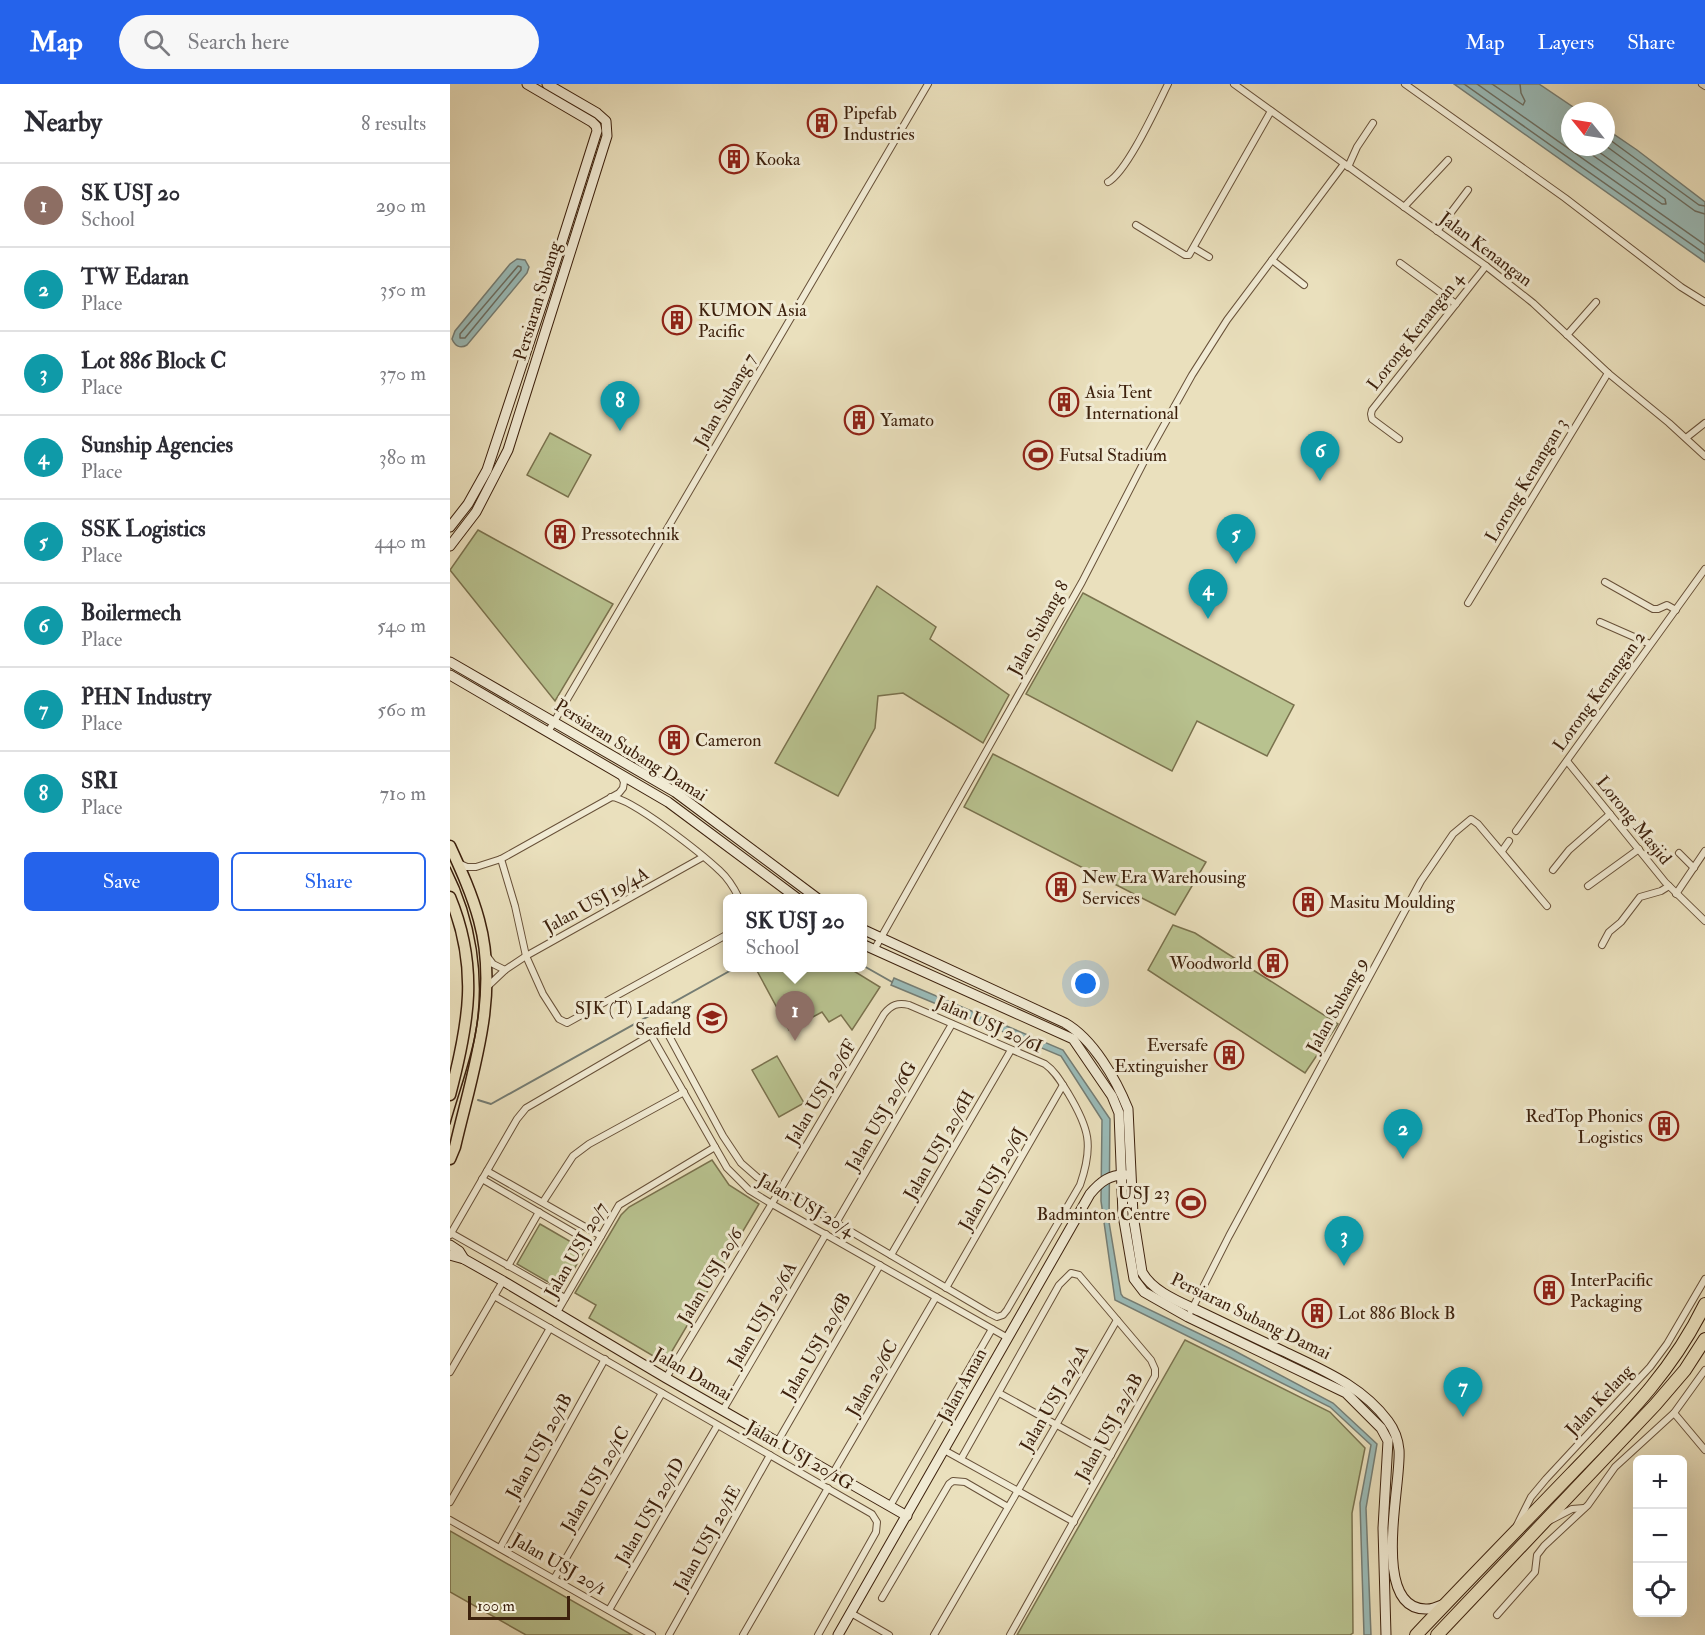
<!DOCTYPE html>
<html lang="en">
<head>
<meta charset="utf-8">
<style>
  :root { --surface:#fff; --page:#f7f7f7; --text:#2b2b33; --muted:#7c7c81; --line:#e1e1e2; --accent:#2563eb }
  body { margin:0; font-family:"IM FELL Double Pica",serif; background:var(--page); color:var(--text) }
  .controls { position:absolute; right:18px; bottom:18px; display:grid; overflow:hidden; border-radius:9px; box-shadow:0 6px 24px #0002 }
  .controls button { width:54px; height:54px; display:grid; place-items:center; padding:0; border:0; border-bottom:2px solid var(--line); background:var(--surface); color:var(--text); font:30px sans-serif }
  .compass { position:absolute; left:1111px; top:18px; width:54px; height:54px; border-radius:50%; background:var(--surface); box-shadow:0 6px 24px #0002; rotate:300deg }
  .scale { position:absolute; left:18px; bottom:15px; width:102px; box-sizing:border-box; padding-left:6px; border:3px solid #3d210d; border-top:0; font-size:16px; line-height:21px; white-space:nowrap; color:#3d210d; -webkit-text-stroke:4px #f1ebd4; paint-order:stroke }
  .you { position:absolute; left:636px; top:900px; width:21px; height:21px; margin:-15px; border:4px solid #fff; border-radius:50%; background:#1a73e8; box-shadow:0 0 0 9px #1a73e833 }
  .badge { display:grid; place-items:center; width:39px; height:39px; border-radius:50%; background:var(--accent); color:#fff; font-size:20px; font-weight:700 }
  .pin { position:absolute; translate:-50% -50px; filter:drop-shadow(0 2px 3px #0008) }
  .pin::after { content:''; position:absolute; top:32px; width:21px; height:18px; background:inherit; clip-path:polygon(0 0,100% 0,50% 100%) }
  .popup { position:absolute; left:273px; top:810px; width:144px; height:78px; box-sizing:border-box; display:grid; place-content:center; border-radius:9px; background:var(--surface); filter:drop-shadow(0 2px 4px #0005); font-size:20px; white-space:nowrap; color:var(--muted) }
  .popup b { font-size:22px; color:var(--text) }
  .popup::after { content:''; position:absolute; left:50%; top:100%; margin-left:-12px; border:12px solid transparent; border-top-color:var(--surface) }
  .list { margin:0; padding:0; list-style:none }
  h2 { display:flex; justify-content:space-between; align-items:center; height:78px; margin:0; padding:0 24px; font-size:26px }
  h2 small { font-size:20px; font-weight:400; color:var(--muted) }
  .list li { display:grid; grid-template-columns:39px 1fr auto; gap:18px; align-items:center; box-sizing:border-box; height:84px; padding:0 24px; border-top:2px solid var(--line) }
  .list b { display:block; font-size:22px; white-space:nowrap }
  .list p { margin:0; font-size:20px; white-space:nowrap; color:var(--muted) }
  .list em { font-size:20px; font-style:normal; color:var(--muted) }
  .actions { display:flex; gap:12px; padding:18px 24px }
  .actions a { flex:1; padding:14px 0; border:2px solid var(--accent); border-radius:9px; text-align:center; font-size:21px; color:var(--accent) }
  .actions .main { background:var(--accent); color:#fff }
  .icon { flex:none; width:33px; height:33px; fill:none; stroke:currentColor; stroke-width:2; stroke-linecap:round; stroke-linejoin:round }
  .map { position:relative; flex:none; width:1255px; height:1551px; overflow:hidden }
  header { display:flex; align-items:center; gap:36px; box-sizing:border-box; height:84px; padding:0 30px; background:var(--accent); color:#fff }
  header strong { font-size:28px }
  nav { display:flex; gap:33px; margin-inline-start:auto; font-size:21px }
  .search { width:420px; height:54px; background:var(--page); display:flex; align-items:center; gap:15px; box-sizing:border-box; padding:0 21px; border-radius:33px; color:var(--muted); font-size:22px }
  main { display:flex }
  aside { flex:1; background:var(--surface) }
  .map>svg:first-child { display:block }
  .green { fill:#b8c28f; stroke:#7a724e; stroke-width:1.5 }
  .water { fill:#9abbb8; stroke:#757d74; stroke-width:1.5 }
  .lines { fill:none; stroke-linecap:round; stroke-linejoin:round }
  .shore { stroke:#6c6e62; stroke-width:1.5 }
  .stream { stroke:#757d74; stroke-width:2 }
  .street-casing { stroke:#685139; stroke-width:8 }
  .secondary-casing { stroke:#3d210d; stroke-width:11 }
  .primary-casing { stroke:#3d210d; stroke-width:13 }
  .highway-casing { stroke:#3d210d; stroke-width:14 }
  .street { stroke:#f1ebd4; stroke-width:6 }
  .secondary { stroke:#f1ebd4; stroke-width:9 }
  .primary { stroke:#eae0bd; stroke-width:10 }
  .highway { stroke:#eae0bd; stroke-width:12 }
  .tram { stroke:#3d210d; stroke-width:1.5 }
  .labels { text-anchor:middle; stroke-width:6; stroke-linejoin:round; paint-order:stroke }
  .poi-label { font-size:18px; fill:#3d210d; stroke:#f1ebd4; text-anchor:start }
  .street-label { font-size:18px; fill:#3d210d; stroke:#f1ebd4 }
</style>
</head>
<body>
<header>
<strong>Map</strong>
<div class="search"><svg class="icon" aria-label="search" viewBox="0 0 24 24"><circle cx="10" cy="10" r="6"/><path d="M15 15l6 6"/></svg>Search here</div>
<nav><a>Map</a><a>Layers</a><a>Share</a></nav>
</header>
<main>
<aside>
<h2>Nearby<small>8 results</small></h2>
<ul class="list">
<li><span class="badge" style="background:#8d6e63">1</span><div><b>SK USJ 20</b><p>School</p></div><em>290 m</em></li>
<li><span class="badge" style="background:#0f9aa8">2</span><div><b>TW Edaran</b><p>Place</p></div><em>350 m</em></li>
<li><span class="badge" style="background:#0f9aa8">3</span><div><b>Lot 886 Block C</b><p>Place</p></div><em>370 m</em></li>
<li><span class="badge" style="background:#0f9aa8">4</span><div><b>Sunship Agencies</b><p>Place</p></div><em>380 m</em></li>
<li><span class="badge" style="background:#0f9aa8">5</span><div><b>SSK Logistics</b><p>Place</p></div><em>440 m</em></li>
<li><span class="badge" style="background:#0f9aa8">6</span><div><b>Boilermech</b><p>Place</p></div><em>540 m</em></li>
<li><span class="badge" style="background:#0f9aa8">7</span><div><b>PHN Industry</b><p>Place</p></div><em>560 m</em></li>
<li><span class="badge" style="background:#0f9aa8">8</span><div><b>SRI</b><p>Place</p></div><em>710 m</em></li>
</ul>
<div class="actions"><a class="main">Save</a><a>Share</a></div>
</aside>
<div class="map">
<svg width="1255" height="1551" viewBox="0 0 1255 1551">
  <rect width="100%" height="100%" fill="#eae0bd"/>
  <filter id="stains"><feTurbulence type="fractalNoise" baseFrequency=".00333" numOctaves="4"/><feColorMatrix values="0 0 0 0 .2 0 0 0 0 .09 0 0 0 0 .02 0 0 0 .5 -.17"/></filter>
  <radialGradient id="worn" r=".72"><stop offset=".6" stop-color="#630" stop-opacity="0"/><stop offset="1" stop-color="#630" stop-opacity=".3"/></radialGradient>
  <g class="green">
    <polygon points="100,349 141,371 118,413 77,391"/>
    <polygon points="28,446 163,520 105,617 0,486"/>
    <polygon points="427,502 486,543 480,555 559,611 533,659 453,609 428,612 425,644 388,712 325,679"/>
    <polygon points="633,509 844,621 817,672 747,637 722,687 576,610"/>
    <polygon points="543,670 756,778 725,831 514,723"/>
    <polygon points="723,841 745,849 888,940 855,989 698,886"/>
    <polygon points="309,884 399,884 430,903 402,946 391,931 379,938 372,928 339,946 306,885"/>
    <polygon points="327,972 354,1019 329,1033 302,986"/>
    <polygon points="262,1076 279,1101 309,1120 215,1279 139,1234 146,1221 125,1209 171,1131 179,1123"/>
    <polygon points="90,1140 135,1166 112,1206 67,1180"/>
    <polygon points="735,1256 880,1328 915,1364 902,1429 903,1549 900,1551 567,1551"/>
    <polygon points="0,1447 182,1551 76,1551 0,1508"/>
  </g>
  <g class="water">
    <polygon points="1004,0 1089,0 1129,27 1120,27 1120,63 1156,63 1156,45 1187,66 1255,118 1255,178"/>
    <path d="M67,175L75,176L79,183L77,189L17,261C10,265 5,262 2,255L5,247L60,180Z"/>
    <polygon points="444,894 613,966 660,1035 659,1138 671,1210 673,1213 783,1266 883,1319 927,1360 916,1424 921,1551 914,1551 910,1419 921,1361 880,1323 665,1216 651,1117 652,1036 611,972 441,901"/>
  </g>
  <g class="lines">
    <g class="shore">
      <polyline points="1014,0 1255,170"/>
      <polyline points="1027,0 1255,161"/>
      <polyline points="1042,0 1073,21 1075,17 1071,9 1070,0"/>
      <polyline points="1156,53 1249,121 1255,122"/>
      <polyline points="1156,62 1245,127 1255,130"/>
      <polyline points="1131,63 1212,120 1216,120 1215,115 1142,63"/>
      <polygon points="68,182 71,183 71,186 15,254 10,254 10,250"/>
    </g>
    <g class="stream">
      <polyline points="412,881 442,898"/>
      <polyline points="28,1016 41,1020 285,884"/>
    </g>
    <g class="street-casing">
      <g id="street">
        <polyline points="784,0 1036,182 1083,219 1158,289 1219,339 1255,372"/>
        <polyline points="955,0 1115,114 1231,203 1255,218"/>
        <polyline points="1252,0 1255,2"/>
        <polyline points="898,83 907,63 923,39"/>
        <path d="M658,98C677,88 707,22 718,0"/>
        <polyline points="954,123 998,76"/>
        <polyline points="686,141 735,171 739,171 821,27"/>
        <polyline points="987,147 1018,106"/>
        <polyline points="744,164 759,173"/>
        <polyline points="822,176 854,201"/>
        <polyline points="950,179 1006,220"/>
        <polyline points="1117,251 1146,218"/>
        <polyline points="1236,354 1255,339"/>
        <polyline points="949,355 922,335 921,330 922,326 1036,182"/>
        <polyline points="1155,498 1203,525 1208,525 1217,521 1226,526"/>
        <polyline points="1018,519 1158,289"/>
        <polyline points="1150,538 1200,560"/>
        <polyline points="98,648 478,0"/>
        <polyline points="1117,677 1215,798 1255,837"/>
        <path d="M161,713C182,714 253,771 270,787C279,795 284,804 289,814"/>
        <polyline points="1066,747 1255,485"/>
        <polyline points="1052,767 1059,757"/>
        <polyline points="1229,769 1244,784"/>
        <polyline points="51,775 65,822 76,872 93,910 109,935 117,939 278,850"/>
        <polyline points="8,779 17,783 26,783 51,775 169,709 173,704 174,698 171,692"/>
        <polyline points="1103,786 1119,766 1160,730"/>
        <polyline points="1138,802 1189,765"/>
        <polyline points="1226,810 1255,767"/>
        <polyline points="1152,861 1159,848 1171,838 1190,813 1211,807 1219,802"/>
        <polyline points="424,866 632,498 699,368 742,291 777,236 894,80"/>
        <polyline points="37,872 43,880 55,886"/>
        <polyline points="37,903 55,886 76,872 253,773"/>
        <polyline points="201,951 277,1084 299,1106 322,1120 558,1254"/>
        <polyline points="37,1087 151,1152"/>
        <polyline points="32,1095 145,1161"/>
        <polyline points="93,1118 123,1072 139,1060 234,1008"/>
        <polyline points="386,1139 502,940"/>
        <polyline points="1,1149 115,1214"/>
        <path d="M0,1151L67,1035L76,1024L201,951L213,947L218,950L273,1052L291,1079L307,1093L339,1111L539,1229L547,1233L553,1231L557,1226L630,1101C644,1061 639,1044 618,1009C611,998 605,987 595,980L459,921C448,918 441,921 434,930L330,1106L216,1294"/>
        <polyline points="441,1171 561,966"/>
        <polyline points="58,1182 89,1128"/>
        <polyline points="496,1204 613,1001"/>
        <polyline points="44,1212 422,1430 427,1438 426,1448 368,1551"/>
        <polyline points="741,1227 779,1152 971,797 1003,750 1021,735 1028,740 1097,822"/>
        <polyline points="106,1230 169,1121 265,1063"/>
        <polyline points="0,1288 53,1197"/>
        <polyline points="549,1309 661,1371"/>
        <polyline points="273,1326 376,1150"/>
        <polyline points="1224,1329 1255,1366"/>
        <polyline points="328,1357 430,1181"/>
        <polyline points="494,1366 624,1438"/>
        <polyline points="511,1375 609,1201 621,1189 629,1191 701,1276 705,1285 705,1292 560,1551"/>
        <polyline points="383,1389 486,1213"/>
        <polyline points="0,1418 100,1244"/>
        <polyline points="440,1422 542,1245"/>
        <polyline points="0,1436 202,1551"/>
        <polyline points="1099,1437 1122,1425 1134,1424"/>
        <polyline points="1067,1441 1081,1413 1096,1395 1200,1283 1217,1260 1255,1195"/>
        <polyline points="50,1464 155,1275"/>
        <polyline points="104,1495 212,1309"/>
        <polyline points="432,1514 499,1400 503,1397 515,1398 558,1423"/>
        <polyline points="159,1526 267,1342"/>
        <polyline points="401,1529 439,1551"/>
        <polyline points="1047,1531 1085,1488 1087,1471 1094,1462 1138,1421 1165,1383 1224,1329 1255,1286"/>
        <polyline points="219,1551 320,1371"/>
        <polyline points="293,1551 378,1404"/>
        <polyline points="484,1551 667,1236"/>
      </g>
    </g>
    <g class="secondary-casing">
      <g id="secondary">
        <polyline points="0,443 18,420 37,386 95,211 147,47 146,42 142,38 77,0"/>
        <polyline points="0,462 26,428 58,366 157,52 156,37 147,29 97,0"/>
        <polyline points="0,578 225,708 367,814"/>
        <polyline points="0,591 218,718 347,814"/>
        <path d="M412,845L615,939C643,955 666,995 678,1025L683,1131L692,1188C703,1208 730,1218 751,1228C778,1241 805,1254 833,1267C872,1286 911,1301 938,1337C944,1345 948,1355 949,1366C952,1398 919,1527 977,1525C983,1525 989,1522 994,1520"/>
        <polyline points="412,860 623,955 662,1012 669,1029 673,1131 684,1195 694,1208 738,1233 896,1309 931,1344 938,1357 933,1444 936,1551"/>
        <polyline points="0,1161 9,1167 14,1175"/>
        <polyline points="0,1171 14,1175 53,1197 216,1294 457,1432"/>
        <path d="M388,1551L640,1110C650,1098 660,1090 676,1091"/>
      </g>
    </g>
    <g class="primary-casing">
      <g id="primary">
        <path d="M0,762C11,786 22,810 29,836C50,912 22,989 5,1063L0,1075"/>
        <path d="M0,813C29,883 19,939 0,1011"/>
      </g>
    </g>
    <g class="highway-casing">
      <g id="highway">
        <path d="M966,1551C1018,1496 1070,1443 1122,1389C1174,1335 1222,1288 1255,1220"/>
        <polyline points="987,1551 1205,1321 1235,1286 1255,1255"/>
      </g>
    </g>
    <use href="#street" class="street"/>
    <use href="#secondary" class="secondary"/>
    <use href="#primary" class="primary"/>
    <use href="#highway" class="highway"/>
    <path class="tram" d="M0,783C26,834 36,895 25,952C19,982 8,1011 0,1040"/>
  </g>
  <defs>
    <g id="building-ring" transform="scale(1.5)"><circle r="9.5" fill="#f1ebd4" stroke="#8f2418" stroke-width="1.5"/><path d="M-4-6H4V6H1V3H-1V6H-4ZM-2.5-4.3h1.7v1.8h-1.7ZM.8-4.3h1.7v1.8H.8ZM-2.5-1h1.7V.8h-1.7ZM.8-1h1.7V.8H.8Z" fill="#8f2418"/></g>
    <g id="stadium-ring" transform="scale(1.5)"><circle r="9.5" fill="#f1ebd4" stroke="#8f2418" stroke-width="1.5"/><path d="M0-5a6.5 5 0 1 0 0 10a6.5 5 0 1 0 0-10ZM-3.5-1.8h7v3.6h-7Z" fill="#8f2418"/></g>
    <g id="school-ring" transform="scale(1.5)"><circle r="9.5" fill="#f1ebd4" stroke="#8f2418" stroke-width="1.5"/><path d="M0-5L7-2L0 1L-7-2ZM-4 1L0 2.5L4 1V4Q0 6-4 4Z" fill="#8f2418"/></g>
  </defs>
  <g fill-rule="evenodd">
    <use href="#building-ring" x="372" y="39"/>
    <use href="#building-ring" x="284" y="75"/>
    <use href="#building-ring" x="227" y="236"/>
    <use href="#building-ring" x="614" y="318"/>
    <use href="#building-ring" x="409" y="336"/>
    <use href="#stadium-ring" x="588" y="371"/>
    <use href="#building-ring" x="110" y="450"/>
    <use href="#building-ring" x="224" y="656"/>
    <use href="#building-ring" x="611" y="803"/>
    <use href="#building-ring" x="858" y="818"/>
    <use href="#building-ring" x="823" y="879"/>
    <use href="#school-ring" x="262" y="934"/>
    <use href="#building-ring" x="779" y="971"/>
    <use href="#building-ring" x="1214" y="1042"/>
    <use href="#stadium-ring" x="741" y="1119"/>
    <use href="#building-ring" x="1099" y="1206"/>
    <use href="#building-ring" x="867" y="1229"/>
  </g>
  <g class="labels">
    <g class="poi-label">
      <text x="393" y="35">Pipefab<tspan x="393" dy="21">Industries</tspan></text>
      <text x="305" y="81">Kooka</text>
      <text x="248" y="232">KUMON Asia<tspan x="248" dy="21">Pacific</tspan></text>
      <text x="635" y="314">Asia Tent<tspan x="635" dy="21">International</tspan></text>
      <text x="430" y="342">Yamato</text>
      <text x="609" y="377">Futsal Stadium</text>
      <text x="131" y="456">Pressotechnik</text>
      <text x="245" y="662">Cameron</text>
      <text x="632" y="799">New Era Warehousing<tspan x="632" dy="21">Services</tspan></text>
      <text x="879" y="824">Masitu Moulding</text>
      <text x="802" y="885" text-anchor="end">Woodworld</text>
      <text x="241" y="930" text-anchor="end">SJK (T) Ladang<tspan x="241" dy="21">Seafield</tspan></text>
      <text x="758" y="967" text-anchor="end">Eversafe<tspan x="758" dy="21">Extinguisher</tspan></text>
      <text x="1193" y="1038" text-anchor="end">RedTop Phonics<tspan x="1193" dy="21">Logistics</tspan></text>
      <text x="720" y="1115" text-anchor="end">USJ 23<tspan x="720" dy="21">Badminton Centre</tspan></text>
      <text x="1120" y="1202">InterPacific<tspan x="1120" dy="21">Packaging</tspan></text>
      <text x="888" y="1235">Lot 886 Block B</text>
    </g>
    <g class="street-label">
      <text transform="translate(1036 165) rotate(37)" y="6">Jalan Kenangan</text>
      <text transform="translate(87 217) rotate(-73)" y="6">Persiaran Subang</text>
      <text transform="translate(965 247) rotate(-52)" y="6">Lorong Kenangan 4</text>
      <text transform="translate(275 316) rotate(-60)" y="6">Jalan Subang 7</text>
      <text transform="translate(1076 396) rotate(-59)" y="6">Lorong Kenangan 3</text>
      <text transform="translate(588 544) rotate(-61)" y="6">Jalan Subang 8</text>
      <text transform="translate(1149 607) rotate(-54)" y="6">Lorong Kenangan 2</text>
      <text transform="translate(181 666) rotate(32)" y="6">Persiaran Subang Damai</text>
      <text transform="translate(1184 736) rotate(51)" y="6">Lorong Masjid</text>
      <text transform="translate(146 816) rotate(-29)" y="6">Jalan USJ 19/4A</text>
      <text transform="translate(887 921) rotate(-61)" y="6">Jalan Subang 9</text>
      <text transform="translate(539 940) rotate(24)" y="6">Jalan USJ 20/6I</text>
      <text transform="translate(371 1008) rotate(-59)" y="6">Jalan USJ 20/6F</text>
      <text transform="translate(431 1032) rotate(-60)" y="6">Jalan USJ 20/6G</text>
      <text transform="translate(489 1061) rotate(-60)" y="6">Jalan USJ 20/6H</text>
      <text transform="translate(542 1095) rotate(-60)" y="6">Jalan USJ 20/6J</text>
      <text transform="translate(356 1121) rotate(30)" y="6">Jalan USJ 20/4</text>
      <text transform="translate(126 1166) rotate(-60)" y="6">Jalan USJ 20/7</text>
      <text transform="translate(260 1192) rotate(-59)" y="6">Jalan USJ 20/6</text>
      <text transform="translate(312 1231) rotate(-60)" y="6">Jalan USJ 20/6A</text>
      <text transform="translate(801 1232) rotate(26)" y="6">Persiaran Subang Damai</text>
      <text transform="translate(366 1262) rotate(-60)" y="6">Jalan USJ 20/6B</text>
      <text transform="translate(243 1290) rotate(30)" y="6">Jalan Damai</text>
      <text transform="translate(422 1294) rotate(-60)" y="6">Jalan 20/6C</text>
      <text transform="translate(512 1301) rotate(-61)" y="6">Jalan Aman</text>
      <text transform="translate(604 1314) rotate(-60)" y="6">Jalan USJ 22/2A</text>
      <text transform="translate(1149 1316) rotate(-47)" y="6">Jalan Kelang</text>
      <text transform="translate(659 1343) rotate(-61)" y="6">Jalan USJ 22/2B</text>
      <text transform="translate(89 1362) rotate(-61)" y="6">Jalan USJ 20/1B</text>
      <text transform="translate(350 1371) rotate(30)" y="6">Jalan USJ 20/1G</text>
      <text transform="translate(145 1395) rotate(-60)" y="6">Jalan USJ 20/1C</text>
      <text transform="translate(200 1427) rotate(-60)" y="6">Jalan USJ 20/1D</text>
      <text transform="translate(257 1454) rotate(-61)" y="6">Jalan USJ 20/1E</text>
      <text transform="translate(109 1480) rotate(30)" y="6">Jalan USJ 20/1</text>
    </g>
  </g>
  <rect width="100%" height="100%" filter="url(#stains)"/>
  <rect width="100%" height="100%" fill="url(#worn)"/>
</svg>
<div class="controls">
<button>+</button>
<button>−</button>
<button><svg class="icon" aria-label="locate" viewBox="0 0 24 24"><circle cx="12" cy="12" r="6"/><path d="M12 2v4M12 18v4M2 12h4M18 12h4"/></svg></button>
</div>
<svg class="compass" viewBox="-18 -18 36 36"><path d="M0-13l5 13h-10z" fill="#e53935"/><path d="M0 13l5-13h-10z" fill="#7c7c81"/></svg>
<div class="scale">100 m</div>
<div class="you"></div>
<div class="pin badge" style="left:345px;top:957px;background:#8d6e63">1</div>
<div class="popup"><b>SK USJ 20</b>School</div>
<div class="pin badge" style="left:953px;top:1075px;background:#0f9aa8">2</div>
<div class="pin badge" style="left:894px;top:1182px;background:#0f9aa8">3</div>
<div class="pin badge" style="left:758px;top:535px;background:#0f9aa8">4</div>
<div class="pin badge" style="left:786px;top:480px;background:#0f9aa8">5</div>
<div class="pin badge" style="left:870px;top:397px;background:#0f9aa8">6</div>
<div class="pin badge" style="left:1013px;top:1333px;background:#0f9aa8">7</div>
<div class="pin badge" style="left:170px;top:347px;background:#0f9aa8">8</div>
</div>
</main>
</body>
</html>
